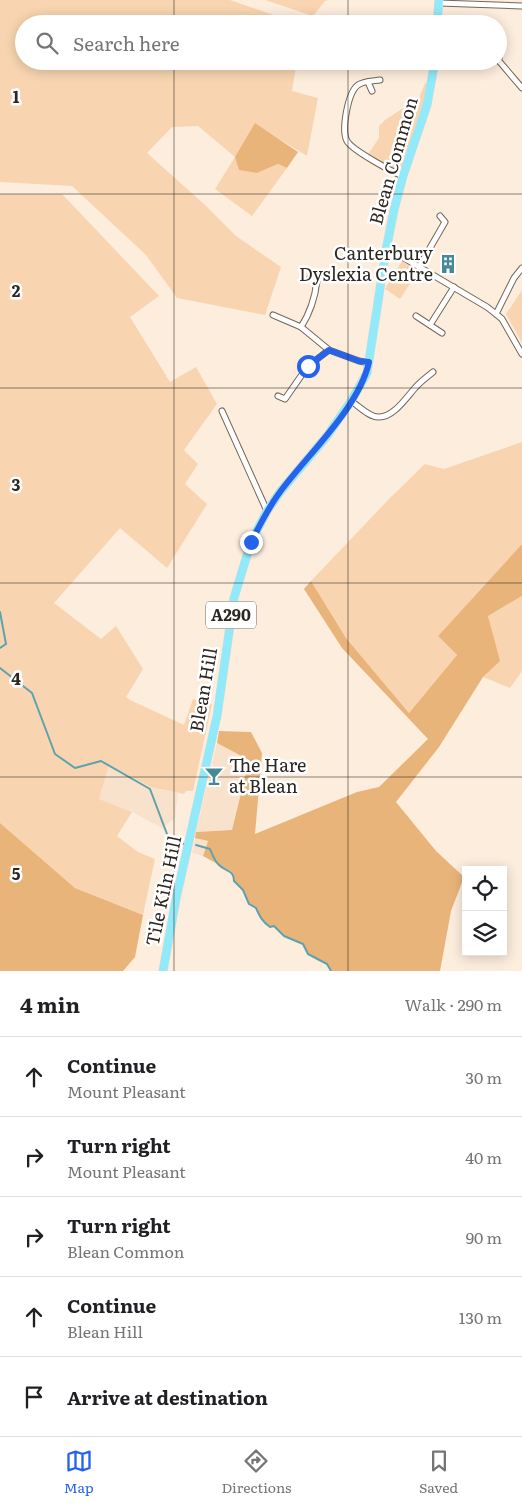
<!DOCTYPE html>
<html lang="en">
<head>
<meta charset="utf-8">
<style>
  :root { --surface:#fff; --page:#f2f2f2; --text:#202124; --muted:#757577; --line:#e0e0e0; --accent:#2563eb }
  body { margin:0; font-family:Literata,serif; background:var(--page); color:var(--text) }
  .controls { position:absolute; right:15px; bottom:15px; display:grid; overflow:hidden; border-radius:0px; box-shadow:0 2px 12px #0003 }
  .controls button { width:45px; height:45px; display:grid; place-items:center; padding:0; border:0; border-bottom:1px solid var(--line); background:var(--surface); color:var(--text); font:25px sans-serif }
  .stop { position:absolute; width:15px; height:15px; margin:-11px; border:4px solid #2563eb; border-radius:50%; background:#fff }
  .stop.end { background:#2563eb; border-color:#fff; box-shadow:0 1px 5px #0008 }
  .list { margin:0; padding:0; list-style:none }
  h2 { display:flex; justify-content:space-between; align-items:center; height:65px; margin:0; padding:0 20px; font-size:21px }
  h2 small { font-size:16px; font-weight:400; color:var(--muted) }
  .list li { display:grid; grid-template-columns:32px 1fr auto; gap:15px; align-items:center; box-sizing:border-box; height:80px; padding:0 20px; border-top:1px solid var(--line) }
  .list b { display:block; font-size:19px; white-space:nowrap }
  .list p { margin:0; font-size:16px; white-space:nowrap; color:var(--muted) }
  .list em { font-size:16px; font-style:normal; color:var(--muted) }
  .icon { flex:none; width:28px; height:28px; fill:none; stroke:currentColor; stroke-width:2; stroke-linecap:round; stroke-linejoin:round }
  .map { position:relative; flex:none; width:522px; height:971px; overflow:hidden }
  .search { position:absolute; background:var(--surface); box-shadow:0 2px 12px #0003; left:15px; right:15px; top:15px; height:55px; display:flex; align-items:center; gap:12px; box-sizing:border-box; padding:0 18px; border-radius:28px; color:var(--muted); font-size:19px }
  .sheet { height:465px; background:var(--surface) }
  nav { display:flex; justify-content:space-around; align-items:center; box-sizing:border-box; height:70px; border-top:1px solid var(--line); background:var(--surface); font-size:14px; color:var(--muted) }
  nav a { display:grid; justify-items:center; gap:2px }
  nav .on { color:var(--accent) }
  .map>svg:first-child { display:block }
  .built { fill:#f8e2cc }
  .green { fill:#f8d5b0 }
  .forest { fill:#e9b47a }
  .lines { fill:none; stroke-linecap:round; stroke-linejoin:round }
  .stream { stroke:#5ea2ae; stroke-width:2 }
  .minor-casing { stroke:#746759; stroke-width:7 }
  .primary-casing { stroke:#d9d8d7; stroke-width:9 }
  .minor { stroke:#fff; stroke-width:5 }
  .primary { stroke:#90eafa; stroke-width:8 }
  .route { stroke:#2563eb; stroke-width:6 }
  .grid { fill:none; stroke:#2c2721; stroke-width:1; stroke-opacity:0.55 }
  .labels { text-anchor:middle; stroke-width:5; stroke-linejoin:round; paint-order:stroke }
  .shield { fill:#fff; stroke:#6b6864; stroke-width:1 }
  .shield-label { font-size:16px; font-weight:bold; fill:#2c2721 }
  .street-label { font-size:18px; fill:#2c2721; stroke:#fff }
  .poi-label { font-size:18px; fill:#2c2721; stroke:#fff; text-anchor:end }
  .grid-label { font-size:16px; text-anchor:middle; font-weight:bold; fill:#2c2721; stroke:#fff; stroke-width:5; stroke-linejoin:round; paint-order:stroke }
</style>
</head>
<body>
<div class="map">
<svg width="522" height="971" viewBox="0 0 522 971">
  <rect width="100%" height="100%" fill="#fdeddd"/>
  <g class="built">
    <polygon points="217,743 249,760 232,830 196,832"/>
    <polygon points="109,764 151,787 178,793 175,818 162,828 132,812 98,799"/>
    <polygon points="195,838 208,841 203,856 192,853"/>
  </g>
  <g class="green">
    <polygon points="0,0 230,0 299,24 24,24 24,61 297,61 292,91 318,98 307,156 255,124 257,173 278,164 287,168 252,216 215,189 235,157 198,126 172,127 147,153 205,205 236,236 281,267 265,315 177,298 146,255 72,186 0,182"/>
    <polygon points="265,0 328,0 325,1 313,16"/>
    <polygon points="431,82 403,176 367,156 379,138 379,126 385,120 414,101 417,103 425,83"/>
    <polygon points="0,194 62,194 159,296 130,317 170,382 196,367 217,404 184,450 198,464 185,484 207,504 167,568 120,528 54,603 101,639 116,626 143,669 126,697 130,700 184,725 193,699 212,704 193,791 186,791 184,794 151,787 109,765 99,799 132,812 117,836 138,852 155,859 143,915 75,888 0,823"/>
    <polygon points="402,261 418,271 400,299 385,289"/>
    <polygon points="522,290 522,343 506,314"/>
    <polygon points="522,442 522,544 438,636 457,655 409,713 346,638 311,581 388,500 425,464 444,469"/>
    <polygon points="522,596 522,671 510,688 483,677 499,661 488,616"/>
  </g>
  <g class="forest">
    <polygon points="255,123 298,152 287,168 278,164 257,173 239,170 235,157"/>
    <path d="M522,544V596L488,616L500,661L483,677L439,747L396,802L436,851L464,877L451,911L440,971H331L327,964L308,954L303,944L284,936L274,926L270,927C262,921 260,917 256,908L249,904L243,890L234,881V876L232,872L203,856L208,841L195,838L196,832L232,830L249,760L217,743L219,731L251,732L262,753L255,834L357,792L379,787L428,739L342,648L304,589L311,581L346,638L409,713L457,655L438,636Z"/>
    <polygon points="0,823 75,888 143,915 135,957 123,971 0,971"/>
  </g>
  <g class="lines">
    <g class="stream">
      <polyline points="0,612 6,644 0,648"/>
      <polyline points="0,668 32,693 55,754 75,768 101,761 150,789 170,842 184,844"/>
      <path d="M196,845L210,849C212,854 215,861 218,864C225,872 234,869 234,881L243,890L249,904L256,908C260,917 262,921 270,927L274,926L284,936L303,944L308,954L327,964L331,971"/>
    </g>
    <g class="minor-casing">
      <g id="minor">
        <polyline points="439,3 522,6"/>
        <polyline points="499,50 499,61 522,88"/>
        <path d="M380,80C374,81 363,81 358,85C348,92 341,130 347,141C352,150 392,172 403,176"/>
        <polyline points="368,82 372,91"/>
        <polyline points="386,250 394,252 487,307 496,314 502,319 522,354"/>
        <polyline points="419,267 445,222 440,216"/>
        <polyline points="496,314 514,278 522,268"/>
        <polyline points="273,315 301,327 329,350 359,361 369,363"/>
        <polyline points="416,316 442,333"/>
        <polyline points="430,325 454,287"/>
        <path d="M301,327C310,313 315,298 317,281L310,277"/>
        <polyline points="278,396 285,399 308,366 329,350"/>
        <path d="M351,401C359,406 369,417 378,417C393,418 406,398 415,388C420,382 427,377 433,372"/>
        <polyline points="222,411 267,511"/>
      </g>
    </g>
    <g class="primary-casing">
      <g id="primary">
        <polyline points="437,24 439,0"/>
        <polyline points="163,971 176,899 217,716 234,598 251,542 267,511 280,492 327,436 351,401 367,373 386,250 394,210 403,176 427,105 435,61"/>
      </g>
    </g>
    <use href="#minor" class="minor"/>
    <use href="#primary" class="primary"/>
  </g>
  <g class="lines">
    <path class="route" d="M251,542C260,525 268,508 280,492C307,455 359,408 369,362L359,361L329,350L308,366"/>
  </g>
  <path class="grid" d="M174,0V24M348,0V24M174,61V971M348,61V971M0,194H522M0,388H522M0,583H522M0,777H522"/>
  <defs>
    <g id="building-bare" transform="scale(1.5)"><path d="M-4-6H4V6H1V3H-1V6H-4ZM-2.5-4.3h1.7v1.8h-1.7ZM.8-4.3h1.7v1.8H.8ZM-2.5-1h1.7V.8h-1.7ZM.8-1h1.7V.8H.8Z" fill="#458997" stroke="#fff" stroke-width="2.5" paint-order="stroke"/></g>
    <g id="bar-bare" transform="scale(1.5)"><path d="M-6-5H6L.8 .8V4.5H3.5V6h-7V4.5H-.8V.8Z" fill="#458997" stroke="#fff" stroke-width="2.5" paint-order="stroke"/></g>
  </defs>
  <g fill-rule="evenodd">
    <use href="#building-bare" x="448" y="264"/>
    <use href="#bar-bare" x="214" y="776"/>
  </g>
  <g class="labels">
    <rect class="shield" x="206" y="601.5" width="50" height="27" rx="4"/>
    <g class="shield-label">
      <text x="231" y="621">A290</text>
    </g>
    <g class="street-label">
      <text transform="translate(394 161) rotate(-74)" y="6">Blean Common</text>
      <text transform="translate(204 690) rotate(-80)" y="6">Blean Hill</text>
      <text transform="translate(164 891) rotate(-78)" y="6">Tile Kiln Hill</text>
    </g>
    <g class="poi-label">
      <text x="433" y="260">Canterbury<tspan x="433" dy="21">Dyslexia Centre</tspan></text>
      <text x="229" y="772" text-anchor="start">The Hare<tspan x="229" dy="21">at Blean</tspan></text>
    </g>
  </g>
  <g class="grid-label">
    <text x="16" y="103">1</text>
    <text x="16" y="297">2</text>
    <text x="16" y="491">3</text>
    <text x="16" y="685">4</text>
    <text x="16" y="880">5</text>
  </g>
</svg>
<div class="controls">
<button><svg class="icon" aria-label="locate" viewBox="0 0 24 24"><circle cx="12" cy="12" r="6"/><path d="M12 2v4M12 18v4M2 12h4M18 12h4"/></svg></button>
<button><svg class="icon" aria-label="layers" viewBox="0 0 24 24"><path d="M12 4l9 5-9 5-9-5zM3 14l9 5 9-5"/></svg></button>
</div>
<div class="stop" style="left:308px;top:366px"></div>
<div class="stop end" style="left:251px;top:542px"></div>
<div class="search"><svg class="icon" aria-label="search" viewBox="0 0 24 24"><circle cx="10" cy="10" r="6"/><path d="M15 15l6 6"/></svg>Search here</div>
</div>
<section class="sheet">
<h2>4 min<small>Walk · 290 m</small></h2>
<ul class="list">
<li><svg class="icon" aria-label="ahead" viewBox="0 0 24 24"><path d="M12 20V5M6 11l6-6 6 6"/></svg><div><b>Continue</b><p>Mount Pleasant</p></div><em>30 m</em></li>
<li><svg class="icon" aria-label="right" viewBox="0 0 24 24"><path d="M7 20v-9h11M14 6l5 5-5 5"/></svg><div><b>Turn right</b><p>Mount Pleasant</p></div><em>40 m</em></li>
<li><svg class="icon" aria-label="right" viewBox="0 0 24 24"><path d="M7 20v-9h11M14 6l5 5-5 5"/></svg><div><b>Turn right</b><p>Blean Common</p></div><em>90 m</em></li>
<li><svg class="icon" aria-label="ahead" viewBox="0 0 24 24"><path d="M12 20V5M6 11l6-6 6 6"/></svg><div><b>Continue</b><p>Blean Hill</p></div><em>130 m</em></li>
<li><svg class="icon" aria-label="arrive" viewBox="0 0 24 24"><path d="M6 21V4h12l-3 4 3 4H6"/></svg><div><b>Arrive at destination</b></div></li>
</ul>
</section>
<nav>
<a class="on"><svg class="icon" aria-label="map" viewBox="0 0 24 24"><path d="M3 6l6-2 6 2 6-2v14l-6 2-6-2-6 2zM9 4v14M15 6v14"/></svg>Map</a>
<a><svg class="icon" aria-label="directions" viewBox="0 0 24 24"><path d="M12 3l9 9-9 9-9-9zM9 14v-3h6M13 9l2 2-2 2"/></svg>Directions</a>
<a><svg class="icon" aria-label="saved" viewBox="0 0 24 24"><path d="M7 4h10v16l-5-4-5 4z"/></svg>Saved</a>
</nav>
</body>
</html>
